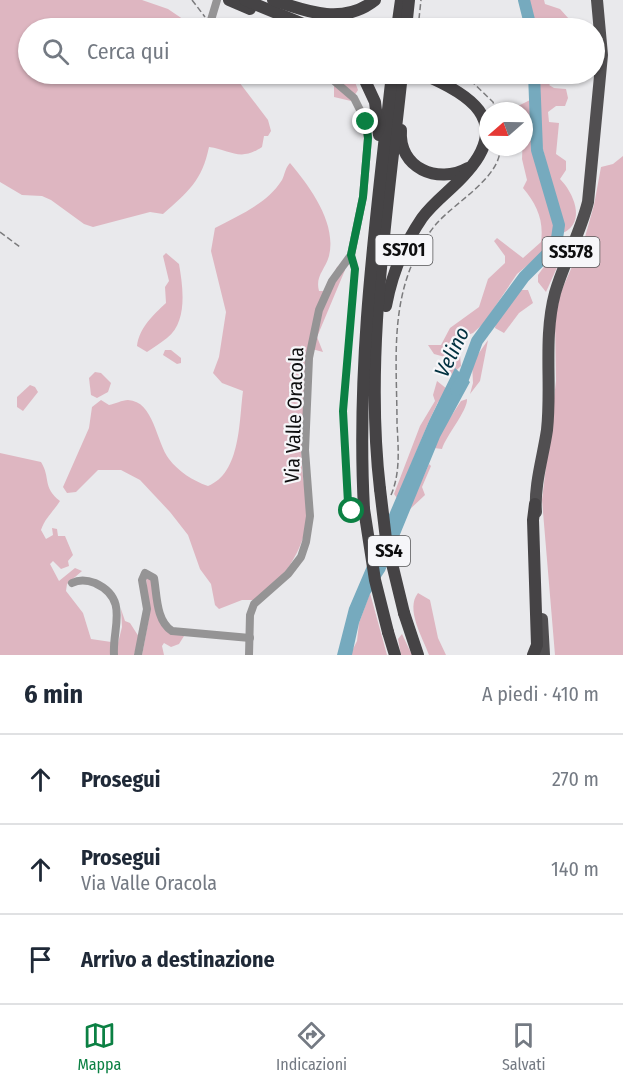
<!DOCTYPE html>
<html lang="it">
<head>
<meta charset="utf-8">
<style>
  :root { --surface:#fff; --page:#f2f2f3; --text:#1f2937; --muted:#747a83; --line:#e0e1e3; --accent:#0b8043 }
  body { margin:0; font-family:"Fira Sans Condensed",sans-serif; background:var(--page); color:var(--text) }
  .compass { position:absolute; left:479px; top:102px; width:54px; height:54px; border-radius:50%; background:var(--surface); box-shadow:0 2px 4px #0004; rotate:250deg }
  .stop { position:absolute; width:18px; height:18px; margin:-14px; border:4px solid #0b8043; border-radius:50%; background:#fff }
  .stop.end { background:#0b8043; border-color:#fff; box-shadow:0 2px 6px #0008 }
  .list { margin:0; padding:0; list-style:none }
  h2 { display:flex; justify-content:space-between; align-items:center; height:78px; margin:0; padding:0 24px; font-size:26px }
  h2 small { font-size:20px; font-weight:400; color:var(--muted) }
  .list li { display:grid; grid-template-columns:39px 1fr auto; gap:18px; align-items:center; box-sizing:border-box; height:90px; padding:0 24px; border-top:2px solid var(--line) }
  .list b { display:block; font-size:22px; white-space:nowrap }
  .list p { margin:0; font-size:20px; white-space:nowrap; color:var(--muted) }
  .list em { font-size:20px; font-style:normal; color:var(--muted) }
  .icon { flex:none; width:33px; height:33px; fill:none; stroke:currentColor; stroke-width:2; stroke-linecap:round; stroke-linejoin:round }
  .map { position:relative; flex:none; width:623px; height:655px; overflow:hidden }
  .search { position:absolute; background:var(--surface); box-shadow:0 2px 4px #0004; left:18px; right:18px; top:18px; height:66px; display:flex; align-items:center; gap:15px; box-sizing:border-box; padding:0 21px; border-radius:33px; color:var(--muted); font-size:22px }
  .sheet { height:348px; background:var(--surface) }
  nav { display:flex; justify-content:space-around; align-items:center; box-sizing:border-box; height:84px; border-top:2px solid var(--line); background:var(--surface); font-size:16px; color:var(--muted) }
  nav a { display:grid; justify-items:center; gap:3px }
  nav .on { color:var(--accent) }
  .map>svg:first-child { display:block }
  .green { fill:#deb6c1 }
  .water { fill:#76aabe }
  .lines { fill:none; stroke-linecap:round; stroke-linejoin:round }
  .river { stroke:#76aabe; stroke-width:12 }
  .path { stroke:#7b7b7d; stroke-width:1.5; stroke-dasharray:6 3; stroke-linecap:butt }
  .minor { stroke:#959495; stroke-width:8 }
  .primary { stroke:#514f51; stroke-width:12 }
  .trunk { stroke:#454345; stroke-width:12 }
  .trunk-bridge { stroke:#454345; stroke-width:12 }
  .route { stroke:#0b8043; stroke-width:8 }
  .labels { text-anchor:middle; stroke-width:4.5; stroke-linejoin:round; paint-order:stroke }
  .shield { fill:#f6f6f9; stroke:#545455; stroke-width:1.5 }
  .shield-label { font-size:18px; font-weight:bold; fill:#0e0e0f }
  .street-label { font-size:20px; fill:#0e0e0f; stroke:#f6f6f9 }
  .water-label { font-size:21px; font-style:italic; fill:#00303f; stroke:#f6f6f9 }
</style>
</head>
<body>
<div class="map">
<svg width="623" height="655" viewBox="0 0 623 655">
  <rect width="100%" height="100%" fill="#e9e9ec"/>
  <g class="green">
    <path d="M0,0H142L168,9L196,28H28V74H233L268,120L271,131L268,136H264L262,147C240,162 231,150 209,147C202,181 188,192 163,214L150,212L93,227L84,224L51,200L42,196L22,195L0,182Z"/>
    <polygon points="528,0 544,0 545,4 560,9 569,19 568,28 533,28"/>
    <polygon points="334,74 352,74 358,90 351,101 334,97"/>
    <path d="M536,74H560L549,85L554,88L566,89L568,98L565,106H556L548,112L549,122L559,123L556,154L566,161V170L560,179C573,192 587,222 563,233L540,137Z"/>
    <path d="M530,100L540,171L555,226L554,239L547,249L517,274L484,323L473,333L458,339L447,349L445,357L434,354L428,345H441L450,328L479,307L488,279L505,263V256L494,241L497,238L523,258L541,242C544,220 537,205 523,188L527,180L522,159L524,111H516V107Z"/>
    <polygon points="623,156 623,655 555,655 542,500 556,381 555,321 560,294 585,237 594,205 601,167 613,164"/>
    <path d="M290,163C310,187 337,223 329,256C325,270 315,276 319,291H325L337,267L344,263L345,270L317,337L323,352L312,349C308,380 311,409 307,440L302,444C300,463 304,481 306,500C312,542 288,569 264,600H242L219,609L215,605L211,584L200,569L188,535L170,512L140,480L121,470H98L76,492L67,493L63,487L89,428L92,407L101,400L109,405C115,404 122,400 128,400C154,401 156,442 169,459C178,471 193,481 208,486C241,473 239,420 243,391L222,383L213,373L219,357L226,312L211,251L215,228C239,215 267,204 282,180C285,174 285,168 290,163Z"/>
    <polygon points="557,249 561,250 563,254 546,292 538,282 538,275"/>
    <path d="M166,253L179,264C183,287 188,322 167,338C161,343 154,347 147,352L137,346C139,328 153,315 166,303L165,287L169,281L163,256Z"/>
    <path d="M520,290H528L533,303L519,313L504,333L495,328C498,309 508,303 520,290Z"/>
    <polygon points="488,340 480,381 470,394 473,383 472,363"/>
    <polygon points="165,350 171,350 181,358 181,363 177,364 163,355"/>
    <path d="M455,354L460,355L461,366L448,378L443,374C442,364 446,359 455,354Z"/>
    <polygon points="95,372 101,373 111,383 108,392 97,398 91,395 89,378"/>
    <polygon points="437,381 447,389 446,396 438,402 429,421 397,498 394,494 420,426 435,401 433,395"/>
    <polygon points="30,385 35,387 38,392 23,411 17,407 17,397"/>
    <path d="M467,399C468,410 446,436 442,449L434,448L435,441L461,401Z"/>
    <path d="M0,453L41,462C51,478 42,487 60,501C53,512 45,518 41,530L46,539L53,535L52,528L57,529L58,536H65L73,555L68,561L69,566L61,569L53,561L50,564L59,581L75,568L82,571L67,584L66,591L83,613L91,639L118,643L122,627L121,609L125,621L130,623L139,637L134,655H0Z"/>
    <polygon points="429,464 431,466 422,487 425,495 408,511"/>
    <polygon points="146,576 150,576 166,631 184,636 179,644 171,647 164,643 162,646 164,655 142,655 149,618"/>
    <polygon points="370,593 387,655 350,655 357,641 359,623"/>
    <path d="M418,593L430,600L438,638L446,655H429C423,638 405,609 418,593Z"/>
    <polygon points="402,634 412,655 401,655 398,639"/>
  </g>
  <polygon class="water" points="455,368 470,382 440,437 385,571 370,594 359,623 352,655 337,655 349,608 429,421"/>
  <g class="lines">
    <g class="river">
      <polyline points="524,0 531,28"/>
      <polyline points="456,390 463,379 477,341 524,277 556,245 559,225 537,150 534,74"/>
    </g>
    <g class="path">
      <polyline points="192,0 205,17"/>
      <polyline points="418,28 421,0"/>
      <polyline points="464,74 493,102 496,111"/>
      <polyline points="0,232 20,247"/>
      <polyline points="354,261 343,411 348,503 356,515"/>
      <path d="M391,495C401,472 398,446 397,423C397,371 391,319 410,269C417,253 426,235 438,222C456,202 502,176 500,147"/>
    </g>
    <g class="minor">
      <polyline points="217,28 211,20 217,0"/>
      <path d="M72,583C80,579 87,580 95,583C130,599 112,628 114,655"/>
      <path d="M138,655L147,609L142,580L145,573L154,578C157,595 156,621 172,631L250,638"/>
      <polyline points="249,655 250,615 254,604 288,574 301,557 306,542 310,516 305,450 309,358 319,310 332,281 351,255 363,197 368,138 366,122 354,98 326,74"/>
    </g>
    <g class="primary">
      <path d="M536,512C534,485 543,457 547,430C552,385 543,338 555,293C564,262 580,234 588,202L602,55L597,0"/>
      <polyline points="542,619 544,655"/>
    </g>
    <g class="trunk">
      <polyline points="229,0 250,9"/>
      <polyline points="245,0 313,28"/>
      <path d="M273,0C308,12 344,25 375,0"/>
      <polyline points="397,28 401,0"/>
      <polyline points="406,28 409,0"/>
      <polyline points="362,74 375,102 379,135"/>
      <path d="M401,130C398,168 438,185 468,168"/>
      <path d="M386,306C392,273 403,246 422,218C434,201 454,188 467,172C513,120 468,93 422,74"/>
      <path d="M380,489C364,354 388,208 402,74"/>
      <path d="M364,509C356,363 376,219 392,74"/>
      <polyline points="404,613 418,655"/>
      <polyline points="388,632 395,655"/>
      <polyline points="533,655 537,645 533,520 535,504"/>
    </g>
    <g class="trunk-bridge">
      <polyline points="380,489 386,539 404,613"/>
      <polyline points="364,509 375,580 388,632"/>
    </g>
  </g>
  <g class="lines">
    <polyline class="route" points="352,511 348,503 343,411 355,269 351,255 363,197 368,138 366,122"/>
  </g>
  <g class="labels">
    <g class="shield">
      <rect x="375.5" y="235" width="57" height="30" rx="4.5"/>
      <rect x="542.5" y="237" width="57" height="30" rx="4.5"/>
      <rect x="368" y="536" width="42" height="30" rx="4.5"/>
    </g>
    <g class="shield-label">
      <text x="404" y="256">SS701</text>
      <text x="571" y="258">SS578</text>
      <text x="389" y="557">SS4</text>
    </g>
    <g class="street-label">
      <text transform="translate(294 415) rotate(-88)" y="7">Via Valle Oracola</text>
    </g>
    <g class="water-label">
      <text transform="translate(452 352) rotate(-64)" y="7">Velino</text>
    </g>
  </g>
</svg>
<svg class="compass" viewBox="-18 -18 36 36"><path d="M0-13l5 13h-10z" fill="#e53935"/><path d="M0 13l5-13h-10z" fill="#747a83"/></svg>
<div class="stop" style="left:352px;top:511px"></div>
<div class="stop end" style="left:366px;top:122px"></div>
<div class="search"><svg class="icon" aria-label="search" viewBox="0 0 24 24"><circle cx="10" cy="10" r="6"/><path d="M15 15l6 6"/></svg>Cerca qui</div>
</div>
<section class="sheet">
<h2>6 min<small>A piedi · 410 m</small></h2>
<ul class="list">
<li><svg class="icon" aria-label="ahead" viewBox="0 0 24 24"><path d="M12 20V5M6 11l6-6 6 6"/></svg><div><b>Prosegui</b></div><em>270 m</em></li>
<li><svg class="icon" aria-label="ahead" viewBox="0 0 24 24"><path d="M12 20V5M6 11l6-6 6 6"/></svg><div><b>Prosegui</b><p>Via Valle Oracola</p></div><em>140 m</em></li>
<li><svg class="icon" aria-label="arrive" viewBox="0 0 24 24"><path d="M6 21V4h12l-3 4 3 4H6"/></svg><div><b>Arrivo a destinazione</b></div></li>
</ul>
</section>
<nav>
<a class="on"><svg class="icon" aria-label="map" viewBox="0 0 24 24"><path d="M3 6l6-2 6 2 6-2v14l-6 2-6-2-6 2zM9 4v14M15 6v14"/></svg>Mappa</a>
<a><svg class="icon" aria-label="directions" viewBox="0 0 24 24"><path d="M12 3l9 9-9 9-9-9zM9 14v-3h6M13 9l2 2-2 2"/></svg>Indicazioni</a>
<a><svg class="icon" aria-label="saved" viewBox="0 0 24 24"><path d="M7 4h10v16l-5-4-5 4z"/></svg>Salvati</a>
</nav>
</body>
</html>
